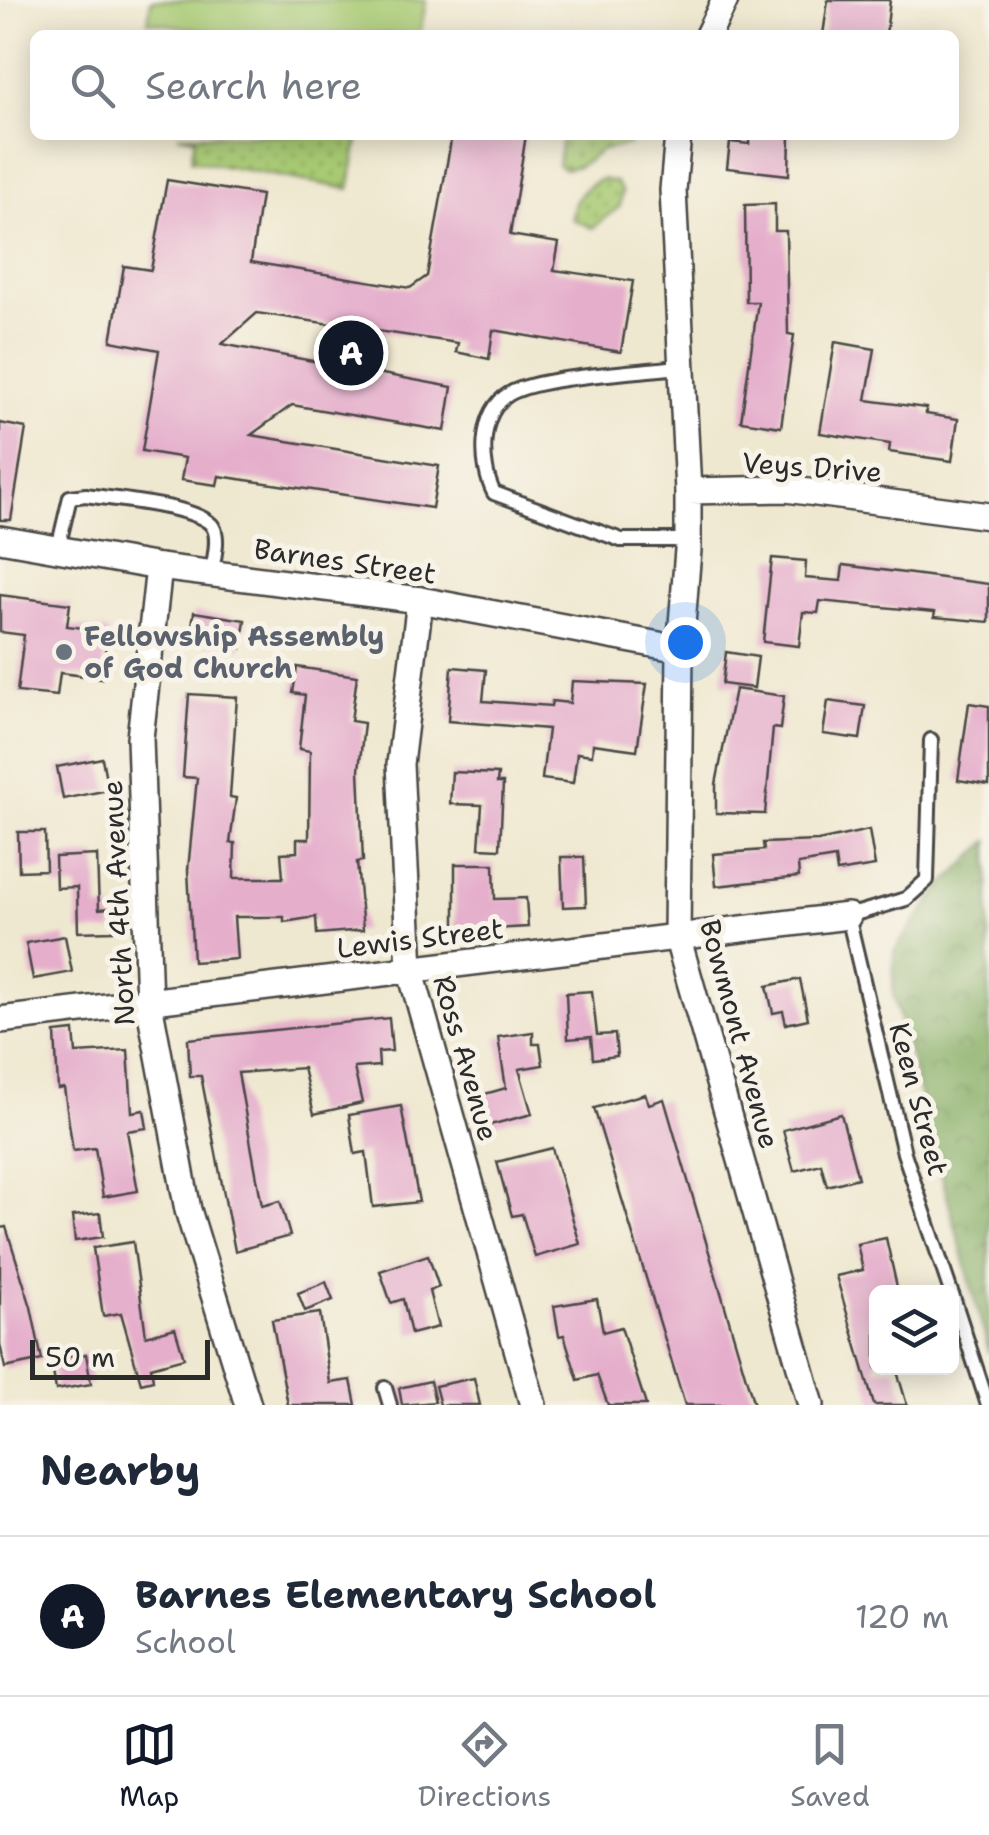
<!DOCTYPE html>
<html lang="en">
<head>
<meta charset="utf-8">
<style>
  :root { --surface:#fff; --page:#f6f6f7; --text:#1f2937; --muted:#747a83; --line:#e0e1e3; --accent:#111827 }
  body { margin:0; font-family:"Shantell Sans",sans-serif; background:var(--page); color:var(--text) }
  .controls { position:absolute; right:30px; bottom:30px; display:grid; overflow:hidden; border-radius:15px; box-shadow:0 5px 25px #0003 }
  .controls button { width:90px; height:90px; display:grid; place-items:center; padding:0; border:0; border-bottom:2px solid var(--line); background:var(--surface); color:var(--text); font:50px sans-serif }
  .scale { position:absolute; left:30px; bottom:25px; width:180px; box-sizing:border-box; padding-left:10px; border:5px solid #2b2b2b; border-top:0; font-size:28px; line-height:35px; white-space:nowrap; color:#2b2b2b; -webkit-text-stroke:8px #f7f3e8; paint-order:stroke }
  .you { position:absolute; left:685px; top:642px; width:35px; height:35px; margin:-25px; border:8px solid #fff; border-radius:50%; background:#1a73e8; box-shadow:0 0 0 15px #1a73e833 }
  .badge { display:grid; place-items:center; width:65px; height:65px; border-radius:50%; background:var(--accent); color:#fff; font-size:32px; font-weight:700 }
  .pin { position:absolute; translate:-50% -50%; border:5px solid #fff; box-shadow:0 2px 10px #0006 }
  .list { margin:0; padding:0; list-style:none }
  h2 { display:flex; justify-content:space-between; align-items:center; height:130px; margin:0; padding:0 40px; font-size:42px }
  h2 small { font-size:32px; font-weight:400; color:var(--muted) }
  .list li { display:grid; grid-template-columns:65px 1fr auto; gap:30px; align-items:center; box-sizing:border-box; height:160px; padding:0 40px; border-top:2px solid var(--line) }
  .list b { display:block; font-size:38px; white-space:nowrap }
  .list p { margin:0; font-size:32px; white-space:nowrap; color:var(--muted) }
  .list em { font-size:32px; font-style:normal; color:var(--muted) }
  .icon { flex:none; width:55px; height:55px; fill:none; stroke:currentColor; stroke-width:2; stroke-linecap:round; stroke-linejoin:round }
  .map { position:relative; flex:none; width:989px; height:1405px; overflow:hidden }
  .search { position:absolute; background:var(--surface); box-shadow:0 5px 25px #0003; left:30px; right:30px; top:30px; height:110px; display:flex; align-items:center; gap:25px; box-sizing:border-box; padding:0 35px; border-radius:15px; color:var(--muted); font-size:38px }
  .sheet { height:290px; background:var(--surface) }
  nav { display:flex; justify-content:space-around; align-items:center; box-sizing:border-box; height:140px; border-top:2px solid var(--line); background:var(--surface); font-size:28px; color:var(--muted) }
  nav a { display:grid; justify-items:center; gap:5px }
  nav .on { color:var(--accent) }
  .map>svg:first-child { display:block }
  .grass { fill:url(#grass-dots); stroke:#6a7a4f; stroke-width:2.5 }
  .forest { fill:url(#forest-crowns); stroke:#586c48; stroke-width:2.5 }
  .garden { fill:#a8ca73; stroke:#6a7a4f; stroke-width:2.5 }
  .building { fill:#e5afcc }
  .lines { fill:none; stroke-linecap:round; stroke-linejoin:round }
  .lane-casing { stroke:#484744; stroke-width:18 }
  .street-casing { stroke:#484744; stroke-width:30 }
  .lane { stroke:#fff; stroke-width:12 }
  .street { stroke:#fff; stroke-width:25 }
  .worship-dot { fill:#6b7280; stroke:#f7f3e8; stroke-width:4 }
  .labels { text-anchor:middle; stroke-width:10; stroke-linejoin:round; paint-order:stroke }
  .street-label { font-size:28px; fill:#2b2b2b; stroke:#f7f3e8 }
  .worship-label { font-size:28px; font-weight:bold; fill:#5b616d; stroke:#f7f3e8; text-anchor:start }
</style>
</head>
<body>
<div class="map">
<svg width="989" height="1405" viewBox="0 0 989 1405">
  <defs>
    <pattern id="grass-dots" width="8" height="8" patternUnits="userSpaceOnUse" patternTransform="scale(2.5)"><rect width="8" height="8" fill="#a8ca73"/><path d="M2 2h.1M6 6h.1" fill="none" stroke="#89a45f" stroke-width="1.8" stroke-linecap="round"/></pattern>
    <pattern id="forest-crowns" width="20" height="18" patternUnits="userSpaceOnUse" patternTransform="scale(2.5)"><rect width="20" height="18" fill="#86ae65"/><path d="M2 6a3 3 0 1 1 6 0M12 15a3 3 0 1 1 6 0" fill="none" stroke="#6e8e53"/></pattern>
  </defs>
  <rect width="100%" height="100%" fill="#f7f3e8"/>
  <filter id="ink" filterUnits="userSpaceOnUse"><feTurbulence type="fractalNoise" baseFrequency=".01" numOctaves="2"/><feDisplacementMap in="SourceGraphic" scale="20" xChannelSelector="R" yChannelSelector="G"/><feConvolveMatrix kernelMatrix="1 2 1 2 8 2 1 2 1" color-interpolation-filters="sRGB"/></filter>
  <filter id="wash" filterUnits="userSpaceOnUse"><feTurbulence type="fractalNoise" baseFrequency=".0048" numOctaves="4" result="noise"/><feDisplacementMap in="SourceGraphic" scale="40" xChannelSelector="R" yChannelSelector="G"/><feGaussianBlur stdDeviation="2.25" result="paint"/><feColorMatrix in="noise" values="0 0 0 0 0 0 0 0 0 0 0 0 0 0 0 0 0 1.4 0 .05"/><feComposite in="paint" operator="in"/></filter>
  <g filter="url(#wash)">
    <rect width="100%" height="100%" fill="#efe8d0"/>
    <g class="grass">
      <polygon points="178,135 359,135 349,189 191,160 195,138"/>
      <polygon points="562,135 633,135 629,145 602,150 579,166 564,169 558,165"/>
      <path d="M602,179L616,182L622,192L620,206L593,228L572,219C573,198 583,187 602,179Z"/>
    </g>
    <polygon class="forest" points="989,841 989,1353 893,993 894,952 940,888"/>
    <polygon class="garden" points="151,0 426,0 420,35 228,35 148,21"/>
    <g id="blocks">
      <g class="building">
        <polygon points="828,0 890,0 886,35 823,35"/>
        <polygon points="452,135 526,135 510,235 559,243 554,270 633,281 621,352 493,330 489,359 456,352 458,343 257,313 222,344 452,387 445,431 292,405 251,435 439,466 432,508 219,476 217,485 181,480 185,458 142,451 159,350 111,341 124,266 151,270 167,180 261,195 251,262 410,288 427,276"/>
        <polygon points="750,135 790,135 789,175 727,168 730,142 749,144"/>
        <polygon points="775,204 775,231 786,231 788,334 794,335 781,427 741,421 758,302 746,302 745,205"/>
        <polygon points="835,342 875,349 866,400 926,408 926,414 958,419 952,461 889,452 890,444 820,433"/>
        <polygon points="0,423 26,428 11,520 0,520"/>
        <polygon points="772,558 806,561 805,578 841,581 843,565 989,584 989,622 934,617 935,612 820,601 818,613 803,612 799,646 763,642"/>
        <polygon points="0,595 70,604 67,626 108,631 102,678 60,673 57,696 17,692 24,635 0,632"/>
        <polygon points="194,612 245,620 241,648 190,641"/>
        <polygon points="726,652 758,657 754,688 722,684"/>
        <polygon points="297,667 357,676 351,721 364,723 359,770 363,861 357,862 363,930 317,934 316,917 284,922 284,917 234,917 237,959 193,962 188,870 197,778 183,777 189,694 237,697 230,797 236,798 230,843 235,843 234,878 283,878 281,853 297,852 297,839 309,839 310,751 299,749 305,695 293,693"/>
        <polygon points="452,667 486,670 483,701 551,706 552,701 570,703 572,681 647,684 637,750 593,744 592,755 577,753 573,783 542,779 548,729 448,721"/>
        <polygon points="735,689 784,696 780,729 773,728 765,814 716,813 716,784"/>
        <polygon points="828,701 865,706 860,739 823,734"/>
        <polygon points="969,703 989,706 989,785 958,780"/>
        <polygon points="102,758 108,790 63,799 57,767"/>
        <polygon points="452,772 498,774 497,783 503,783 500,849 479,848 482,805 450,804"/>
        <polygon points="869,830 875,866 837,872 835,858 798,864 799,877 716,886 713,854 764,850 763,843 818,841"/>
        <polygon points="18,832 45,832 46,870 19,871"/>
        <polygon points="97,855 99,909 112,908 113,931 78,932 77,887 56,888 55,857"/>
        <polygon points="561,857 584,857 586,906 563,907"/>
        <polygon points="455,864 494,864 495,899 526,898 528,927 455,931"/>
        <polygon points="65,936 72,972 33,979 26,943"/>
        <polygon points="800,979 808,1019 786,1024 783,1011 773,1013 767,986"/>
        <polygon points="592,991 597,1035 615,1034 617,1056 593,1059 591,1037 568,1039 566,993"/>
        <polygon points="389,1018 392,1051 378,1052 379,1066 354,1068 362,1103 314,1114 303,1068 238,1073 262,1206 280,1201 290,1236 235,1251 201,1076 190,1076 188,1039"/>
        <polygon points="74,1031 76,1053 128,1050 132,1112 144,1110 147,1128 127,1131 138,1191 103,1197 95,1148 73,1151 64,1088 58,1089 55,1033"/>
        <polygon points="533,1032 533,1044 540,1044 543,1065 519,1069 532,1114 490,1125 481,1095 506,1088 498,1037"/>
        <polygon points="645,1094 649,1104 664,1099 754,1405 685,1405 594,1108"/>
        <polygon points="401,1106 419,1202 373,1207 366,1152 355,1154 349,1115"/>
        <polygon points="841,1114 858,1178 827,1186 821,1164 794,1171 783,1130"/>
        <polygon points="552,1148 580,1244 535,1257 522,1214 512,1216 497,1162"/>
        <polygon points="100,1213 103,1237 75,1241 72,1216"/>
        <polygon points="6,1227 31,1307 42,1360 5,1368 0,1344 0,1228"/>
        <polygon points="886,1238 897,1287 876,1292 876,1368 896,1368 907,1405 874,1405 836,1276 863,1270 857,1244"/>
        <polygon points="133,1242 146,1336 175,1328 184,1358 151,1367 153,1380 141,1383 121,1313 103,1316 93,1248"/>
        <polygon points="428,1255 439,1287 429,1291 438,1327 411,1334 403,1299 391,1303 380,1271"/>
        <polygon points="326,1282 333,1300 305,1311 298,1293"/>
        <polygon points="597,1299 603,1332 621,1327 646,1405 608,1405 597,1375 578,1380 564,1335 559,1336 554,1306"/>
        <polygon points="320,1313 330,1383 351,1380 356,1405 288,1405 272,1320"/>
        <polygon points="86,1354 91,1384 56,1390 51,1359"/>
        <polygon points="474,1378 480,1405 440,1405 435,1386"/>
        <polygon points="430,1381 435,1402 402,1405 399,1388"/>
      </g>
    </g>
  </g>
  <g filter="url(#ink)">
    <use href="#blocks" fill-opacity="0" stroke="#484744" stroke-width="2.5"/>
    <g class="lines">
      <g class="lane-casing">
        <g id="lane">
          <path d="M679,367C640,372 539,376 509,394C478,413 480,466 494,493L621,540H688"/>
          <path d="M58,548L70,497L86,495C111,499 201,506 213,527C220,539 213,560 212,573"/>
          <polyline points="931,740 927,880 906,899 848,916 904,1153 951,1292"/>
          <polyline points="952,1294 988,1405"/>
          <polyline points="385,1388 390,1405"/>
        </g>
      </g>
      <g class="street-casing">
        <g id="street">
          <polyline points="708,35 725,0"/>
          <polyline points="678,135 673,190 688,491"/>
          <polyline points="0,539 159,567 420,600 680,649"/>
          <polyline points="159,567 140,738 149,1003 188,1210 248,1405"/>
          <polyline points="420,600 400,764 410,969 533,1405"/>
          <polyline points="0,1020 848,916"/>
          <polyline points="811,1405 677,936 680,649 688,550 688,491 786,489 989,516"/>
        </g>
      </g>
      <use href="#lane" class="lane"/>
      <use href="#street" class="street"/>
    </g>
  </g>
  <circle class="worship-dot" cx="64" cy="652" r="10"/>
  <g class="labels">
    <g class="street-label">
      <text transform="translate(812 467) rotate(4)" y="10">Veys Drive</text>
      <text transform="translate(345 561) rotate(8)" y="10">Barnes Street</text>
      <text transform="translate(118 903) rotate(-93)" y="10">North 4th Avenue</text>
      <text transform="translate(420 938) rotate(-7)" y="10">Lewis Street</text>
      <text transform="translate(740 1034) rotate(75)" y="10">Bowmont Avenue</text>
      <text transform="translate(466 1058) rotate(74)" y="10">Ross Avenue</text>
      <text transform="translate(919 1099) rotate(75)" y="10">Keen Street</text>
    </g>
    <g class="worship-label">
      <text x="84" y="646">Fellowship Assembly<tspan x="84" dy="32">of God Church</tspan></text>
    </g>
  </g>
</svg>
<div class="controls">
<button><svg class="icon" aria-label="layers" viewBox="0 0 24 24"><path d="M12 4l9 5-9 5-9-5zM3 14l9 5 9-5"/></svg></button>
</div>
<div class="scale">50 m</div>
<div class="you"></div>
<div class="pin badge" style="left:351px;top:353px">A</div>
<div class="search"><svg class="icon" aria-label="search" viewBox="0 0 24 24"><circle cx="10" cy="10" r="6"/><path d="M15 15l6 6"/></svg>Search here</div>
</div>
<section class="sheet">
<h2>Nearby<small></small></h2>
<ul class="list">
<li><span class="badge">A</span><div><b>Barnes Elementary School</b><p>School</p></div><em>120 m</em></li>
</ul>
</section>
<nav>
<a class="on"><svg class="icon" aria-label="map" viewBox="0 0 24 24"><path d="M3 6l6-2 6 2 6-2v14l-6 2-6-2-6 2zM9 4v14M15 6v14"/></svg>Map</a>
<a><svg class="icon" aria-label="directions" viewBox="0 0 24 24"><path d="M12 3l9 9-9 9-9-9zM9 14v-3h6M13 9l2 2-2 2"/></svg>Directions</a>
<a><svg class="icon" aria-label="saved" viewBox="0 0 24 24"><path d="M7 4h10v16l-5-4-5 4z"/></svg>Saved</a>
</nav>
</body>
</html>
